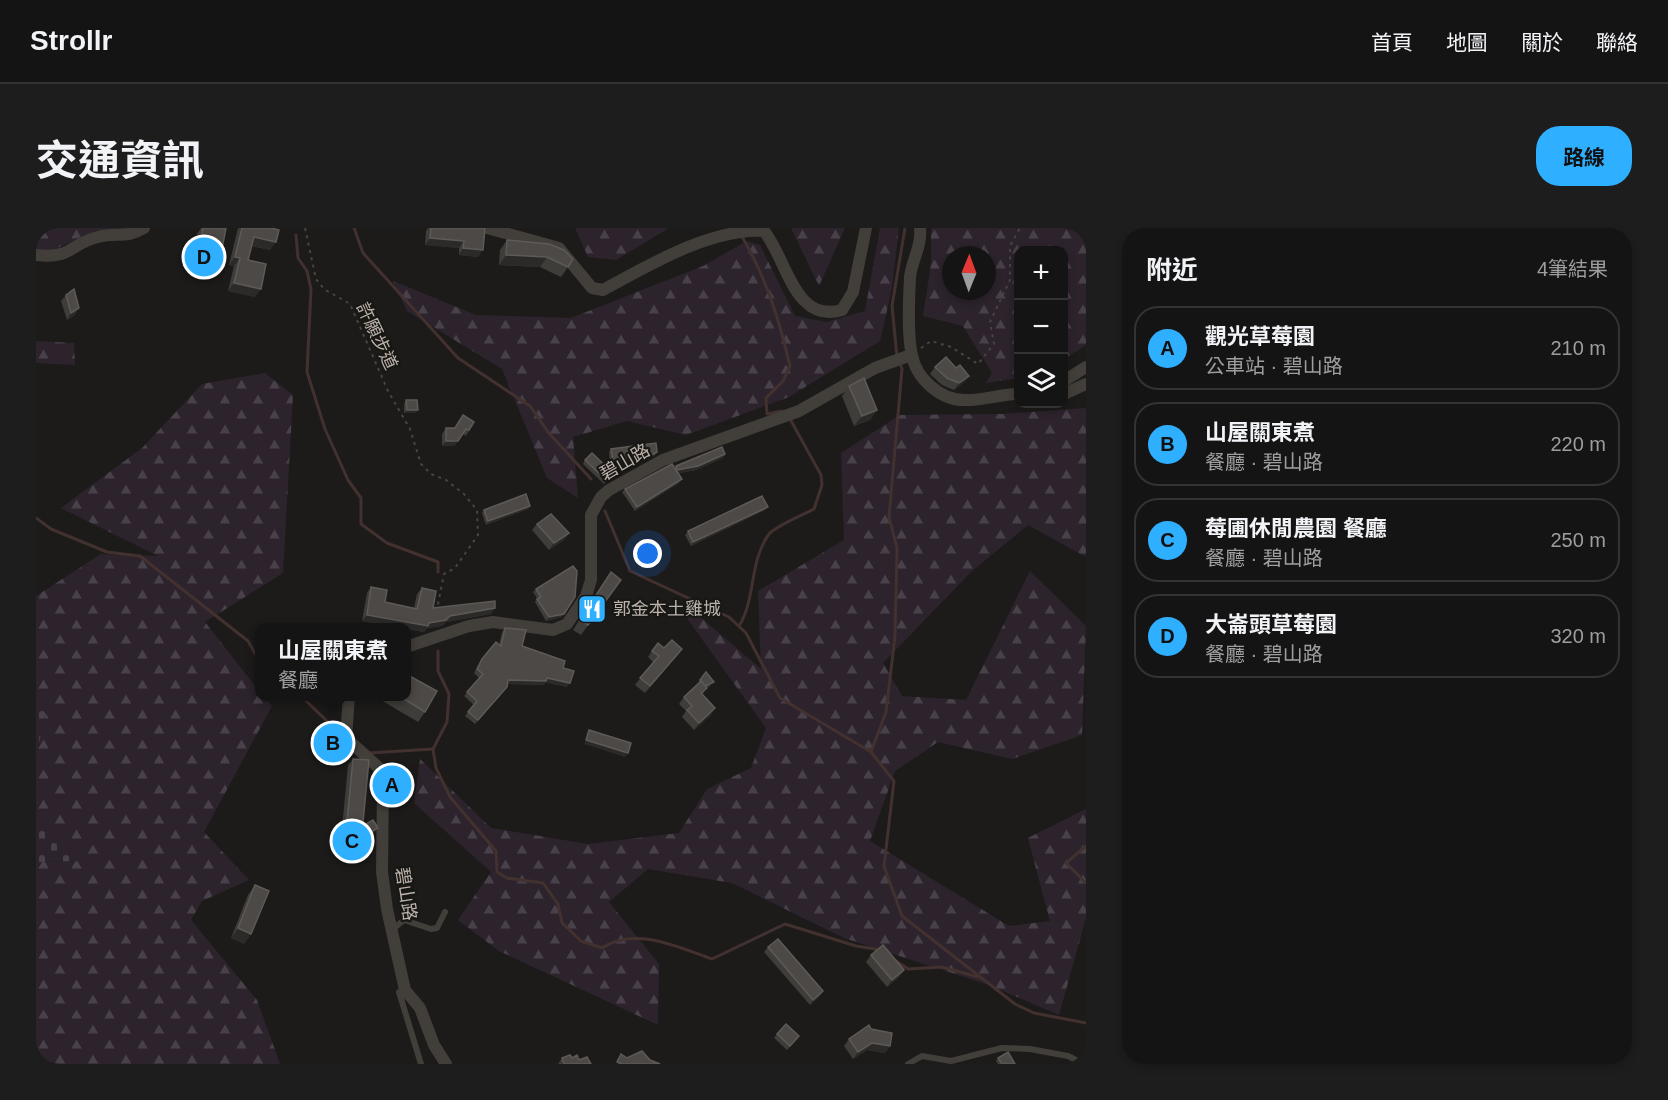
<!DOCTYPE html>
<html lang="zh-TW">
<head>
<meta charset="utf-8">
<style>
  :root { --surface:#151414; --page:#1e1d1d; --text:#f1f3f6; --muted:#9d9ea0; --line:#343334; --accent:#2fafff }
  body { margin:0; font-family:Arial,"Noto Sans TC",sans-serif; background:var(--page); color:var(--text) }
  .controls { position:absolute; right:18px; top:18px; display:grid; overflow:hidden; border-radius:12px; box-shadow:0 3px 9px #0003 }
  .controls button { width:54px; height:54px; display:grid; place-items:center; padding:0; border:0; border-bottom:2px solid var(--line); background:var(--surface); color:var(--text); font:30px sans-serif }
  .compass { position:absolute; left:906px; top:18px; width:54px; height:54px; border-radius:50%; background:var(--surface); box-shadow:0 3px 9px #0003; rotate:1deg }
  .you { position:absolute; left:612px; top:326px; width:21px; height:21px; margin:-15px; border:4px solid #fff; border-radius:50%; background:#1a73e8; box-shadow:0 0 0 9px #1a73e833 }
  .badge { display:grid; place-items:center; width:39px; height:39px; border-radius:50%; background:var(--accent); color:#111; font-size:20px; font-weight:700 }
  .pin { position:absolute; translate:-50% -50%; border:3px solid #fff; box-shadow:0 2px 6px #0006 }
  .popup { position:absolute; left:219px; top:395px; width:156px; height:78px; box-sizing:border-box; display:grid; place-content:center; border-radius:12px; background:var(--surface); filter:drop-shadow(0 2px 4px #0005); font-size:20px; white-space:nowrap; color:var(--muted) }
  .popup b { font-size:22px; color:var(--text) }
  .popup::after { content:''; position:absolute; left:50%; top:100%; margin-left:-12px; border:12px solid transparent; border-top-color:var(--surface) }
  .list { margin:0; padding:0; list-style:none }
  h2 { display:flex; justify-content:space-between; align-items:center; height:78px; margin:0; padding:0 24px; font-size:26px }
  h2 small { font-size:20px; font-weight:400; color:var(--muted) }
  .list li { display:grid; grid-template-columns:39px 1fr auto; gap:18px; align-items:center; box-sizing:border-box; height:84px; margin:0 12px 12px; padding:0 12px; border:2px solid var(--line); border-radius:24px }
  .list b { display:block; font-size:22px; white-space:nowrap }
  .list p { margin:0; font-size:20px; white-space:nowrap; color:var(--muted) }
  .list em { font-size:20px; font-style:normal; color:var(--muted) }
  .icon { flex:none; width:33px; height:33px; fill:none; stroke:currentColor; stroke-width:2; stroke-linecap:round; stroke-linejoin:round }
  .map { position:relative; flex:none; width:1050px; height:836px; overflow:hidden; border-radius:24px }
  header { display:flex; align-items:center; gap:36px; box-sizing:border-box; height:84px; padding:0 30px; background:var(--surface); border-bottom:2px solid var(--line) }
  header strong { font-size:28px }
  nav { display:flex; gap:33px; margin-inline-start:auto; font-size:21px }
  .intro { display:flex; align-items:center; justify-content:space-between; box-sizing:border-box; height:144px; padding:0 36px }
  h1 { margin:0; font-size:42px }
  .button { padding:15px 27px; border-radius:24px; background:var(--accent); color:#111; font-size:21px; font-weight:700 }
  main { display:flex; gap:36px; padding:0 36px }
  aside { flex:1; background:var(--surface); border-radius:24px; box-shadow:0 3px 9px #0003 }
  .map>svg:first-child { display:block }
  .forest { fill:url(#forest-firs); fill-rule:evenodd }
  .cemetery { fill:url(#cemetery-stones) }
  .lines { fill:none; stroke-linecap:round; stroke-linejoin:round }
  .stream { stroke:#42312e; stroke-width:3 }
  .path { stroke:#494440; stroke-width:2; stroke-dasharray:3 4.5; stroke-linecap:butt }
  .lane { stroke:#423e3a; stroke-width:6 }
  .street { stroke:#423e3a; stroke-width:12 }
  .wall { fill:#3f3d3a }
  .shaded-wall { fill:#2c2a28 }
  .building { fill:#4d4946; stroke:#5e5a56; stroke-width:1.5 }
  .labels { text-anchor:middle; stroke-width:4.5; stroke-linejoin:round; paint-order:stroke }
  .street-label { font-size:18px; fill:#bdb2ab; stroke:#171714 }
  .poi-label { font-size:18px; fill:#bdb2ab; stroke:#171714; text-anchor:start }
</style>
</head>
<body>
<header>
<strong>Strollr</strong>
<nav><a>首頁</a><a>地圖</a><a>關於</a><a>聯絡</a></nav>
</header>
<div class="intro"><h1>交通資訊</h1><a class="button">路線</a></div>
<main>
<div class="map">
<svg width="1050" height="836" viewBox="0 0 1050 836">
  <defs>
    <pattern id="forest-firs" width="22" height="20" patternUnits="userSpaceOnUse" patternTransform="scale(1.5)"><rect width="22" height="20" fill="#2c232d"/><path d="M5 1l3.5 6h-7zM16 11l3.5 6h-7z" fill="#494149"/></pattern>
    <pattern id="cemetery-stones" width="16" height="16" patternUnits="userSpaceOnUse" patternTransform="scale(1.5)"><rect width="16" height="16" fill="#2c232d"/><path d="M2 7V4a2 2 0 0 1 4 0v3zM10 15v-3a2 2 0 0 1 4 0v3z" fill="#494149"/></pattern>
  </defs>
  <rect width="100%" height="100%" fill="#1c1b1a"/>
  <g class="forest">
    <path d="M0,0H94C84,4 72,1 61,3C39,8 24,25 0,23Z"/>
    <polygon points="539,0 633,0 580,32 552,29"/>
    <polygon points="755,0 809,0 783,58"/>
    <polygon points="844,0 863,0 856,60 844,113 753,169 650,207 591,193 537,209 542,270 511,250 466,141 371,83 357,53 440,87 535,90 667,38 711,13 724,17 759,88 791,94 829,83"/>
    <path d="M895,0H1050V117L1028,131V22H982V150L950,155L956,145L927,98L887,88L895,36ZM915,27H951V63H915Z"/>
    <polygon points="0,113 38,115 39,137 0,135"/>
    <polygon points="229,145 257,167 247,345 169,394 223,463 224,468 228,469 236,478 168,604 213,652 166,673 155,692 221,772 244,836 0,836 0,634 44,633 0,590 0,529 11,478 0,469 0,368 65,326 122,328 25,280 106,220 166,156"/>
    <polygon points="1050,180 1050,329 992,297 936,343 847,435 866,468 930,472 994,343 1050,398 1046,507 976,531 902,514 859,543 834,613 973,698 1014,693 992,610 1050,581 1050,690 1023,787 953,757 808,710 696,655 612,641 573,674 623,736 622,797 463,723 422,692 455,644 378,575 384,531 455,600 552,616 643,605 671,561 715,540 730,500 650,389 649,376 725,441 722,363 808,312 805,225 864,187 965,186"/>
  </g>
  <g class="cemetery">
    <polygon points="0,469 11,478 0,529"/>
    <polygon points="0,590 45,633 0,634"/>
  </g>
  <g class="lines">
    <g class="stream">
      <polyline points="318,0 327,25 422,130 494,178 512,204 555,251"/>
      <polyline points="260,7 262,30 271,43 275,61 271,144 289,201 312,252 325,270 325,296 351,315 402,334 402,344"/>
      <path d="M705,7C730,49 743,91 754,138L747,153L730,170L731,186L746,183"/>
      <polyline points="861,129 856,78 869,0"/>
      <polyline points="569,283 594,343 693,389 710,405 744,470 835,524 858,553 848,638 866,688 979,776 998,785 1050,795"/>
      <polyline points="0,290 15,301 71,324 104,328 212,413 224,434"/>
      <path d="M703,398C720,371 713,333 733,306C740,298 767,287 778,281L786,257L785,247L754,191"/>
      <path d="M402,423V443L413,466L411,494L397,521L400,540L414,569L460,623L461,644L471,650L507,655L522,676L526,695L545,713L566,720C599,698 642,719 676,731L749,696L820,718L845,722"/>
      <polyline points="265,468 294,496 297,516 315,522"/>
      <polyline points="835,524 850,484 859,408 861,320 853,289 866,141 864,135"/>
      <polyline points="333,525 397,521"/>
      <polyline points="1050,618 1030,635 1050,655"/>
      <polyline points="860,733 872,741 906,739 942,749"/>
    </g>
    <g class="path">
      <polyline points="269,0 280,51 288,61 314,76 352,163 374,201 385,236 395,246 410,252 428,266 441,282 442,307 419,340 408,346 401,381"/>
      <polyline points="885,120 895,113 915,119 942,136 958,116 954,94 974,52 974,18 984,0"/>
      <polyline points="1007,176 1008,181"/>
    </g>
    <g class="lane">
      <polyline points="357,701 368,692 395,701 401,700 409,684"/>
      <polyline points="369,762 363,764 385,836"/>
      <polyline points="872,836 886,828 915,833 966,820 994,821 1032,828 1048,836"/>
    </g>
    <g class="street">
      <path d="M451,0L523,20L556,60L567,62C613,37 675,0 728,3C751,31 758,96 806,82L817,64L830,0"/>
      <path d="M884,0C886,18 876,32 874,49C873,71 871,107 876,127C880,150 904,172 928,172C946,173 964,166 982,166"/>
      <path d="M0,27C37,31 33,16 62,9C81,4 90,11 108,0"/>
      <polyline points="1028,153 1050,139"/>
      <polyline points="1028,166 1050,156"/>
      <polyline points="370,419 433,398 457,394 517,402 531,396 550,368 555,352 555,287 565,269 573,262 627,232 763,183 839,140 875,127"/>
      <polyline points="313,468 310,510 343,540 347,555 346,644 351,681 369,762 384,780 398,817 410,836"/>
    </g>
  </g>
  <g class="wall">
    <polygon points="165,0 190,0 175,51 154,48 161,6"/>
    <polygon points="202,0 235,0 234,22 216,18 212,32 219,69 192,63 198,38 193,37"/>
    <polygon points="392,0 449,0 442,29 423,27 423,20 389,17 390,3"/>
    <polygon points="471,12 513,16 532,39 525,49 504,39 463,37 464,22"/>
    <polygon points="30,67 39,87 31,92 25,73"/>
    <polygon points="899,139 920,140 933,148 928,154 918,162 906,157 894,146"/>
    <polygon points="813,158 841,182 834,192 818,198 806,168"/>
    <polygon points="370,172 382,182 379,185 368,185 368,176"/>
    <polygon points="438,194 430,208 427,206 418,218 406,218 406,206 410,200 418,200"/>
    <polygon points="575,221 621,224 619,227 612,231 574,236 573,224"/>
    <polygon points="687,230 660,242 642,245 643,255 599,283 586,264 589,261 639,240 640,238"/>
    <polygon points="549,232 574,249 568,256 547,236"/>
    <polygon points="494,278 492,281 450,297 446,285 448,282"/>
    <polygon points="729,282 655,318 649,307 652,303"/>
    <polygon points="501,296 533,305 528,312 513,322 496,302"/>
    <polygon points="585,352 545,407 537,402 568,354"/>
    <polygon points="335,359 349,374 378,380 381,366 386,360 397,380 455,386 410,394 406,398 391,400 388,404 326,393 331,365"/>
    <polygon points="500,361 526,389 510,393 499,374 501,370 497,364"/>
    <polygon points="469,400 486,418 527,440 531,459 509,454 508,457 471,456 468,463 439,496 429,488 438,477 428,468 443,450 438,445 446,431 463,417 466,404"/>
    <polygon points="628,420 646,421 609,465 599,457 617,434 612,429 616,423"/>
    <polygon points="664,452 675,458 671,459 667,466 675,487 658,502 646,489 650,483 643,476 648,469 662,456"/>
    <polygon points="338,468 370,468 389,484 382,494"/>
    <polygon points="317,531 324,599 337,607 299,628 294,619 299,613 321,601 306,600 312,537"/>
    <polygon points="219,657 215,706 208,716 195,710 212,667"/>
    <polygon points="732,719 787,763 784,768 774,777 728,724"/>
    <polygon points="835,727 868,742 863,749 851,759 830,734"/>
    <polygon points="835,801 854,818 849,825 831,822 817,831 808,818 813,811"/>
    <polygon points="741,806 761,811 751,822 738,810"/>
    <polygon points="526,830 536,830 555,836 522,836"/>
    <polygon points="962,830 979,836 962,836 960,833"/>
  </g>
  <g class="shaded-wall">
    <polygon points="218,9 240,14 234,22 212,17"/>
    <polygon points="394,10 428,13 423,20 389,17"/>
    <polygon points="427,20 447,22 442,29 423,27"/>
    <polygon points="470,27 511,29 504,39 463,37"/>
    <polygon points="199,29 204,30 198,38 193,37"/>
    <polygon points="160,38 182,42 175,51 154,48"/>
    <polygon points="198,55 225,61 219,69 192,63"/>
    <polygon points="43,80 39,87 31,92 35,85"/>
    <polygon points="933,148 928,154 918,162 923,155"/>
    <polygon points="371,182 382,182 379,185 368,185"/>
    <polygon points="841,182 834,192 818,198 826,188"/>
    <polygon points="410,213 422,213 418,218 406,218"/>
    <polygon points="621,224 619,227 612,231 574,236 577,232"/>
    <polygon points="689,226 687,230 660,242 639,246 641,242"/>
    <polygon points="646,251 643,255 599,283 601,279"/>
    <polygon points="494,278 492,281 450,297 452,293"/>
    <polygon points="732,279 729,282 655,318 657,314"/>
    <polygon points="533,305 528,312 513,322 518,315"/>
    <polygon points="459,380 455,386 410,394 406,398 391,400 388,404 370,401 370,399 362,399 326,393 331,387 393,395 414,388"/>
    <polygon points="528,386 526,389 510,393 513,389"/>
    <polygon points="511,450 534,455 531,459 509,454 508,457 470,456 472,452"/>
    <polygon points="679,480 675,487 658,502 663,495"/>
    <polygon points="550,512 592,525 589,529 548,516"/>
    <polygon points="311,593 327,594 322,601 306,600"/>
    <polygon points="342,600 337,607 299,628 304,621"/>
    <polygon points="202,700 215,706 208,716 195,710"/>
    <polygon points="868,742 863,749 851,759 856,752"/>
    <polygon points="787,763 784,768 774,777 777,772"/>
    <polygon points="836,815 854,818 849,825 831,822 817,831 822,824"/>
  </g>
  <g class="building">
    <polygon points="167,0 190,0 182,42 160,38"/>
    <polygon points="206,0 235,0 243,2 240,14 218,9 212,32 230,36 225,61 198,55 204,30 199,29"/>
    <polygon points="395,0 449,0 447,22 427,20 428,13 394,10"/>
    <polygon points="471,12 513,16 528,22 537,31 532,39 511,29 470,27"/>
    <polygon points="38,61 43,80 35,85 30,67"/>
    <polygon points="910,129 920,140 924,137 933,148 923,155 911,150 899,139"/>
    <polygon points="828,150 841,182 826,188 813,158"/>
    <polygon points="370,172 381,172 382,182 371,182"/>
    <polygon points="427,187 438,194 433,202 430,201 422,213 410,213 410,200 419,200"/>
    <polygon points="620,215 621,224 614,228 577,232 575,221"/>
    <polygon points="686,219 689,226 662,238 641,242 640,238"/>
    <polygon points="556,225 577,245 570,252 549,232"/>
    <polygon points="636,236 646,251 601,279 589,261"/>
    <polygon points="490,266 494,278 452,293 448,282"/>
    <polygon points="726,268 732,279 657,314 652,303"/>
    <polygon points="515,286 533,305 518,315 501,296"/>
    <polygon points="537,338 541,343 539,369 528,386 513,389 501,371 505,369 500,361"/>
    <polygon points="575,344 585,352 552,397 544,392"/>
    <polygon points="335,359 351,362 349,374 381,381 386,360 400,363 397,380 459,373 459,380 414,388 410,392 393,395 392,398 331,387"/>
    <polygon points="469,400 490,402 486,418 529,433 527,440 538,443 534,455 511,450 510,453 472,452 471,459 442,492 432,484 441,473 431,464 447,446 441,441 446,431 460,414 465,418"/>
    <polygon points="636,412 646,421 614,458 604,450 623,428 616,423 622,415 628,420"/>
    <polygon points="670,444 678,454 669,458 664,452"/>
    <polygon points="370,446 401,463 389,484 363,468 370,468"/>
    <polygon points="665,453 671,460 665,465 679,480 663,495 651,482 656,478 648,469"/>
    <polygon points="553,502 595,515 592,525 550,512"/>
    <polygon points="317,531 333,532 327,594 311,593"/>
    <polygon points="337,592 342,600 304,621 299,613"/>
    <polygon points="219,657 233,663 215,706 202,700"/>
    <polygon points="742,711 787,763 777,772 732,719"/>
    <polygon points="847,717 868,742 856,752 835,727"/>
    <polygon points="750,796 763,808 754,818 741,806"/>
    <polygon points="833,797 835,801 856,805 854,818 836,815 822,824 813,811"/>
    <polygon points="606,823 614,832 624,836 585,836 581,834 585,826 591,830"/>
    <polygon points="972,824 979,836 966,836 962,830"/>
    <polygon points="534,827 536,830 541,827 543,832 551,829 555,836 528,836 526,830"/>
  </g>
  <defs>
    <g id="restaurant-square" transform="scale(1.5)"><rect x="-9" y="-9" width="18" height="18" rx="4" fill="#2fafff" stroke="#171714"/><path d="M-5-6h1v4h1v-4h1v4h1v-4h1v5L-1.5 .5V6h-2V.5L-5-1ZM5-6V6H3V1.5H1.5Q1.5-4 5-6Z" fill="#fff"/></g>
  </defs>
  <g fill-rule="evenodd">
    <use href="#restaurant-square" x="556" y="381"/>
  </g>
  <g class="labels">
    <g class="street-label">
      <text transform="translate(341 108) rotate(65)" y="6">許願步道</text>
      <text transform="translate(589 234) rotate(-30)" y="6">碧山路</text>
      <text transform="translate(370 666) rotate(81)" y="6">碧山路</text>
    </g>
    <g class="poi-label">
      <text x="577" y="387">郭金本土雞城</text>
    </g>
  </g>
</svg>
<div class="controls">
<button>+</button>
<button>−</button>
<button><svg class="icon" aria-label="layers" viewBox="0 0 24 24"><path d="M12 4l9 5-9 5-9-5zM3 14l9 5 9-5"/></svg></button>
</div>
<svg class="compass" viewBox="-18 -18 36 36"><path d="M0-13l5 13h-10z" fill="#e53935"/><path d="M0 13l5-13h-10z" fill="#9d9ea0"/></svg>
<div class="you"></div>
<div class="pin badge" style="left:356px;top:557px">A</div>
<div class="pin badge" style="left:297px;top:515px">B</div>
<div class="popup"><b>山屋關東煮</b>餐廳</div>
<div class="pin badge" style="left:316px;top:613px">C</div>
<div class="pin badge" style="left:168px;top:29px">D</div>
</div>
<aside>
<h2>附近<small>4筆結果</small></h2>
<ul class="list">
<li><span class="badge">A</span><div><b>觀光草莓園</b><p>公車站 · 碧山路</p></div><em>210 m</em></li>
<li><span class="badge">B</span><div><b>山屋關東煮</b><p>餐廳 · 碧山路</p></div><em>220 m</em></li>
<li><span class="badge">C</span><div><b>莓圃休閒農園 餐廳</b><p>餐廳 · 碧山路</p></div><em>250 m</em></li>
<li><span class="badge">D</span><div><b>大崙頭草莓園</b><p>餐廳 · 碧山路</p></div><em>320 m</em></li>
</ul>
</aside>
</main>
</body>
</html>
